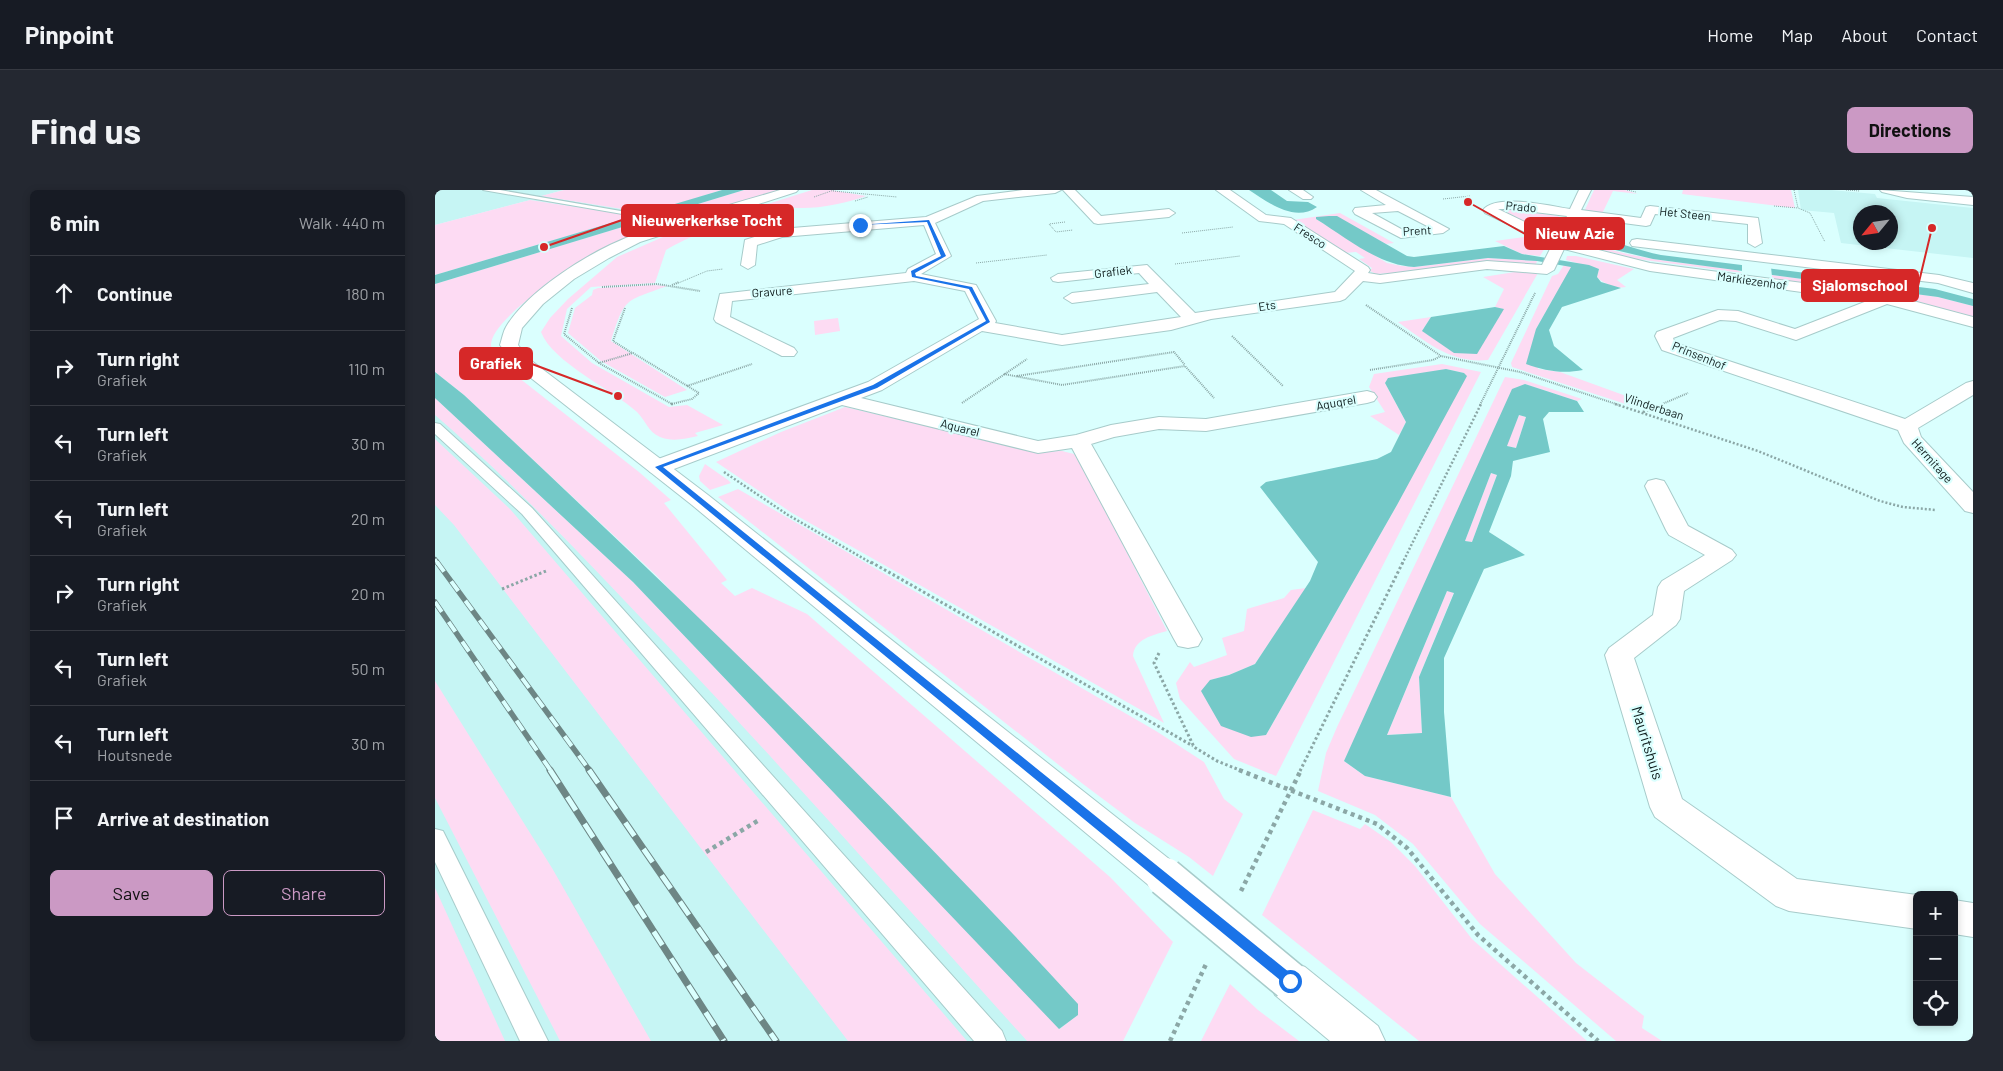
<!DOCTYPE html>
<html lang="en">
<head>
<meta charset="utf-8">
<style>
  :root { --surface:#171b24; --page:#242831; --text:#f1f3f6; --muted:#9ea1a6; --line:#363941; --accent:#cb99c4 }
  body { margin:0; font-family:Barlow,sans-serif; background:var(--page); color:var(--text) }
  .controls { position:absolute; right:15px; bottom:15px; display:grid; overflow:hidden; border-radius:8px; box-shadow:0 2px 8px #0003 }
  .controls button { width:45px; height:45px; display:grid; place-items:center; padding:0; border:0; border-bottom:1px solid var(--line); background:var(--surface); color:var(--text); font:25px sans-serif }
  .compass { position:absolute; left:1418px; top:15px; width:45px; height:45px; border-radius:50%; background:var(--surface); box-shadow:0 2px 8px #0003; rotate:241deg }
  .stop { position:absolute; width:15px; height:15px; margin:-11px; border:4px solid #1a73e8; border-radius:50%; background:#fff }
  .stop.end { background:#1a73e8; border-color:#fff; box-shadow:0 1px 5px #0008 }
  .list { margin:0; padding:0; list-style:none }
  h2 { display:flex; justify-content:space-between; align-items:center; height:65px; margin:0; padding:0 20px; font-size:21px }
  h2 small { font-size:16px; font-weight:400; color:var(--muted) }
  .list li { display:grid; grid-template-columns:32px 1fr auto; gap:15px; align-items:center; box-sizing:border-box; height:75px; padding:0 20px; border-top:1px solid var(--line) }
  .list b { display:block; font-size:19px; white-space:nowrap }
  .list p { margin:0; font-size:16px; white-space:nowrap; color:var(--muted) }
  .list em { font-size:16px; font-style:normal; color:var(--muted) }
  .actions { display:flex; gap:10px; padding:15px 20px }
  .actions a { flex:1; padding:11px 0; border:1px solid var(--accent); border-radius:8px; text-align:center; font-size:18px; color:var(--accent) }
  .actions .main { background:var(--accent); color:#111 }
  .icon { flex:none; width:28px; height:28px; fill:none; stroke:currentColor; stroke-width:2; stroke-linecap:round; stroke-linejoin:round }
  .map { position:relative; flex:none; width:1538px; height:851px; overflow:hidden; border-radius:8px }
  header { display:flex; align-items:center; gap:30px; box-sizing:border-box; height:70px; padding:0 25px; background:var(--surface); border-bottom:1px solid var(--line) }
  header strong { font-size:24px }
  nav { display:flex; gap:28px; margin-inline-start:auto; font-size:18px }
  .intro { display:flex; align-items:center; justify-content:space-between; box-sizing:border-box; height:120px; padding:0 30px }
  h1 { margin:0; font-size:35px }
  .button { padding:12px 22px; border-radius:8px; background:var(--accent); color:#111; font-size:18px; font-weight:700 }
  main { display:flex; gap:30px; padding:0 30px }
  aside { flex:1; background:var(--surface); border-radius:8px; box-shadow:0 2px 8px #0003 }
  .map>svg:first-child { display:block }
  .built { fill:#c6f5f4; fill-rule:evenodd }
  .green { fill:#fddbf3 }
  .water { fill:#74c9c8; fill-rule:evenodd }
  .pier { fill:#dafffe }
  .lines { fill:none; stroke-linecap:round; stroke-linejoin:round }
  .lane-casing { stroke:#a7cbca; stroke-width:2 }
  .street-casing { stroke:#a7cbca; stroke-width:2 }
  .secondary-casing { stroke:#a7cbca; stroke-width:2 }
  .path-far4 { stroke:#8ba7a6; stroke-width:1; stroke-dasharray:1 1; stroke-linecap:butt }
  .path-far3 { stroke:#8ba7a6; stroke-width:2; stroke-dasharray:1 1; stroke-linecap:butt }
  .path-far2 { stroke:#8ba7a6; stroke-width:2.5; stroke-dasharray:2 2; stroke-linecap:butt }
  .path-far1 { stroke:#8ba7a6; stroke-width:3; stroke-dasharray:2.5 2.5; stroke-linecap:butt }
  .path { stroke:#8ba7a6; stroke-width:4.5; stroke-dasharray:4 4; stroke-linecap:butt }
  .lane { fill:#fff; fill-rule:evenodd }
  .street { fill:#fff; fill-rule:evenodd }
  .secondary { fill:#fff; fill-rule:evenodd }
  .rail-far2-casing { stroke:#6d8685; stroke-width:4.5 }
  .rail-far1-casing { stroke:#6d8685; stroke-width:5.5 }
  .rail-casing { stroke:#6d8685; stroke-width:7 }
  .rail-far2 { stroke:#dafffe; stroke-width:3; stroke-dasharray:9; stroke-linecap:butt }
  .rail-far1 { stroke:#dafffe; stroke-width:4; stroke-dasharray:12; stroke-linecap:butt }
  .rail { stroke:#dafffe; stroke-width:5; stroke-dasharray:16; stroke-linecap:butt }
  .secondary-bridge-casing { stroke:#a7cbca; stroke-width:41; stroke-linecap:butt }
  .secondary-bridge { stroke:#fff; stroke-width:38 }
  .route { fill:#1a73e8 }
  .labels { text-anchor:middle; stroke-width:4.5; stroke-linejoin:round; paint-order:stroke }
  .far-street-label { font-size:12px; fill:#0e1c1c; stroke:#dafffe }
  .street-label { font-size:15px; fill:#0e1c1c; stroke:#dafffe }
  .leader { fill:none; stroke:#d62828; stroke-width:2 }
  .callout-dot { fill:#d62828; stroke:#dafffe; stroke-width:2 }
  .callout { fill:#d62828; stroke:#d62828; stroke-width:2 }
  .callout-label { font-size:16px; text-anchor:middle; font-weight:bold; fill:#fff }
</style>
</head>
<body>
<header>
<strong>Pinpoint</strong>
<nav><a>Home</a><a>Map</a><a>About</a><a>Contact</a></nav>
</header>
<div class="intro"><h1>Find us</h1><a class="button">Directions</a></div>
<main>
<aside>
<h2>6 min<small>Walk · 440 m</small></h2>
<ul class="list">
<li><svg class="icon" aria-label="ahead" viewBox="0 0 24 24"><path d="M12 20V5M6 11l6-6 6 6"/></svg><div><b>Continue</b></div><em>180 m</em></li>
<li><svg class="icon" aria-label="right" viewBox="0 0 24 24"><path d="M7 20v-9h11M14 6l5 5-5 5"/></svg><div><b>Turn right</b><p>Grafiek</p></div><em>110 m</em></li>
<li><svg class="icon" aria-label="left" viewBox="0 0 24 24"><path d="M17 20v-9H6M10 6l-5 5 5 5"/></svg><div><b>Turn left</b><p>Grafiek</p></div><em>30 m</em></li>
<li><svg class="icon" aria-label="left" viewBox="0 0 24 24"><path d="M17 20v-9H6M10 6l-5 5 5 5"/></svg><div><b>Turn left</b><p>Grafiek</p></div><em>20 m</em></li>
<li><svg class="icon" aria-label="right" viewBox="0 0 24 24"><path d="M7 20v-9h11M14 6l5 5-5 5"/></svg><div><b>Turn right</b><p>Grafiek</p></div><em>20 m</em></li>
<li><svg class="icon" aria-label="left" viewBox="0 0 24 24"><path d="M17 20v-9H6M10 6l-5 5 5 5"/></svg><div><b>Turn left</b><p>Grafiek</p></div><em>50 m</em></li>
<li><svg class="icon" aria-label="left" viewBox="0 0 24 24"><path d="M17 20v-9H6M10 6l-5 5 5 5"/></svg><div><b>Turn left</b><p>Houtsnede</p></div><em>30 m</em></li>
<li><svg class="icon" aria-label="arrive" viewBox="0 0 24 24"><path d="M6 21V4h12l-3 4 3 4H6"/></svg><div><b>Arrive at destination</b></div></li>
</ul>
<div class="actions"><a class="main">Save</a><a>Share</a></div>
</aside>
<div class="map">
<svg width="1538" height="851" viewBox="0 0 1538 851">
  <rect width="100%" height="100%" fill="#dafffe"/>
  <g class="built">
    <polygon points="0,0 128,0 107,6 205,22 194,25 95,10 0,35"/>
    <path d="M1363,0H1396L1440,4L1442,8L1538,18V68L1406,53L1399,23L1366,20ZM1456,22V52H1426V22Z"/>
    <polygon points="0,198 664,851 0,851"/>
  </g>
  <g class="green">
    <polygon points="129,0 287,0 212,23 106,6"/>
    <path d="M309,0H349L177,54C152,67 56,126 56,155C57,164 64,170 70,177L204,282L236,310L229,313L292,390L286,393L300,406L317,398L372,424L675,687L738,752L688,851H592C471,717 352,582 228,451C154,373 81,295 0,225V208L198,392L625,839L642,825L221,385L29,205L0,182V94Z"/>
    <path d="M377,0H396L431,6C411,13 384,19 362,18C357,18 352,16 347,17C321,18 254,46 231,60L220,93L156,97L132,119L126,146L157,173L234,217L252,215L288,235L260,243L263,246C250,249 237,252 225,247C213,242 211,231 202,222C177,199 118,173 106,142L115,128L133,109L182,67L228,47Z"/>
    <polygon points="1159,0 1190,0 1203,4 1178,1 1166,26 1149,22"/>
    <polygon points="1248,0 1356,0 1360,18 1247,4"/>
    <polygon points="95,10 200,26 0,85 0,35"/>
    <polygon points="1078,18 1076,20 1124,26 1114,43 1067,21 1067,19"/>
    <polygon points="905,23 959,53 951,54 902,27 881,27 881,29 952,73 967,76 979,77 1053,68 1102,71 1101,74 941,84 935,81 937,78 924,69 930,68 921,62 909,63 858,30"/>
    <path d="M1146,28H1165L1151,52C1200,70 1252,73 1302,80L1307,83L1202,69L1144,54L1140,50L1142,47L1137,46Z"/>
    <polygon points="1097,46 1113,53 1105,66 1087,64 1060,51"/>
    <path d="M1132,66H1141L1199,79L1182,90L1191,97C1182,99 1169,94 1162,87L1164,79L1131,70Z"/>
    <polygon points="1129,75 1137,77 1101,139 1103,179 1125,182 1216,215 1206,219 1077,177 1076,173 1117,86 1123,84"/>
    <path d="M1086,81L1103,83L1053,170C1017,174 991,152 963,132L996,127L987,141L1068,119L1060,117L1069,99L1048,87Z"/>
    <polygon points="1337,85 1503,107 1538,116 1538,128 1336,90"/>
    <path d="M218,95L232,96C189,112 190,107 176,151L252,200L230,207L166,171L133,143L140,118L157,105L158,100L163,98Z"/>
    <polygon points="403,128 405,141 380,145 379,131"/>
    <polygon points="1007,174 1046,182 841,586 799,569 745,509 741,493 755,472 759,477 792,465 787,448 809,441 812,419 849,408 856,400 871,398 820,474 794,485 775,490 831,545 962,315 1029,183 1011,179 950,193 971,232 964,245 935,226 950,222 934,197 939,184"/>
    <polygon points="1070,187 1089,190 1147,209 1142,211 1090,194 909,571 930,586 1016,607 1060,684 1141,773 1209,826 1207,838 1227,851 1181,851 1045,734 978,654 940,625 883,601 891,563 902,537"/>
    <path d="M410,217L604,262L627,261L639,264L661,302L732,441C718,445 699,449 698,466L729,533L357,323L281,272L346,242Z"/>
    <polygon points="1084,225 1091,227 1081,258 1071,256"/>
    <polygon points="0,249 75,319 532,851 413,851 19,335 0,315"/>
    <polygon points="270,274 293,290 296,293 275,300 265,291 264,286"/>
    <polygon points="1056,283 1062,285 1037,352 1030,351"/>
    <polygon points="303,299 721,541 769,572 789,609 808,624 778,686 754,667 700,633 648,594 283,307"/>
    <polygon points="1012,401 1019,402 984,487 987,543 952,545"/>
    <polygon points="0,491 117,678 216,851 125,851 0,608"/>
    <polygon points="878,620 925,639 930,634 956,652 980,676 1037,749 1152,851 984,851 827,725"/>
    <polygon points="0,698 70,851 0,851"/>
    <polygon points="795,794 823,820 864,851 766,851"/>
  </g>
  <g class="water">
    <polygon points="287,0 309,0 0,94 0,85"/>
    <path d="M814,0H836L852,11L873,12L882,17C859,33 833,12 814,0Z"/>
    <path d="M894,26H902L972,66L979,67L1069,56L1087,64L1154,75L1164,79L1162,87L1166,92L1186,98L1127,117L1114,140L1119,156L1148,180C1128,184 1110,181 1091,174L1101,139L1136,77L1102,71L1053,68L979,77C943,75 912,48 881,29V27Z"/>
    <path d="M1161,48C1183,51 1204,61 1226,65L1500,99L1538,109V116L1503,107L1218,69L1151,53Z"/>
    <polygon points="1060,117 1069,119 1042,164 1019,163 987,141 996,127"/>
    <polygon points="1011,179 1029,183 1032,186 962,315 831,545 816,547 786,536 766,501 775,490 794,485 820,474 875,391 883,372 825,297 831,292 942,269 956,262 971,232 950,193 953,188"/>
    <path d="M0,182L29,205C239,402 448,601 643,814V825L624,839L198,392L0,208Z"/>
    <path d="M1090,194L1142,211L1149,222H1114L1108,229L1115,262L1078,271L1076,286L1054,342L1090,365L1049,379L1009,468V522L1016,607L930,586L909,571L1077,199ZM1084,225L1091,227L1081,258L1072,256ZM1056,283L1062,285L1037,352L1030,351ZM1012,401L1019,403L984,487L987,543L952,545Z"/>
  </g>
  <polygon class="pier" points="1307,74 1336,77 1337,87 1307,83"/>
  <g class="lines">
    <g class="lane-casing">
      <g id="lane">
        <polygon points="48,0 65,0 255,33 251,35"/>
        <polygon points="0,233 5,234 97,318 567,841 571,851 539,851 87,324 0,244"/>
        <polygon points="0,639 8,641 113,851 85,851 0,672"/>
      </g>
    </g>
    <g class="street-casing">
      <g id="street">
        <path d="M588,0H626L620,3L548,11L500,33L516,66L486,84L541,95L561,131L560,133L627,145L746,127L722,102L637,113L629,108L637,103L714,94L704,83L623,92L618,91L616,88L623,84L712,75L760,123L900,102L920,81L849,34L824,31L781,0H795L831,25L856,28L933,77L935,80L933,83L945,85L1052,71L1107,75L1117,55L1050,23L1048,20C1061,3 1115,16 1135,19L1144,0H1156L1146,20L1206,28L1211,17L1215,16L1323,28L1327,53L1320,57L1313,53V34L1220,24L1215,35L1211,36L1143,27L1132,52L1215,73L1452,104L1538,127V137L1452,114L1361,150L1301,131L1285,130L1238,148L1240,153C1316,179 1394,203 1470,229L1531,193L1538,191V205L1483,238L1486,247L1538,302V323L1530,321L1469,253L1463,240L1227,160L1220,146L1222,142L1283,120L1303,121L1360,139L1432,111L1215,81L1129,59L1119,80L1112,84L1052,79L945,93L928,91L910,109L905,111L776,129L736,140L627,155L547,141L447,200L426,208L603,251L641,245L676,235L724,227L771,229L932,201L939,203L942,207L939,211L932,213L771,241L724,239L679,247L656,254L767,449L763,456L753,458L743,456L739,449L637,258L603,263L407,215L231,282L223,284L215,282L212,277L215,272L433,192L544,129L530,101L479,91L297,111L295,127L359,158L362,162L359,166H347L281,132L279,129L285,104L471,83L473,79L501,64L489,35L347,47L322,55L320,75L313,79L306,75L310,50L345,39L491,27L542,6ZM1063,19H1075L1132,26L1121,47Z"/>
        <polygon points="628,0 640,0 666,26 734,19 740,23 734,27 663,34 659,33"/>
        <polygon points="854,0 868,0 878,7 876,9 868,9"/>
        <path d="M926,0H941L1014,39L1008,43L966,48L920,24L918,21L920,18L951,15ZM963,21L994,37L968,40L937,23Z"/>
        <polygon points="1445,0 1538,7 1538,15 1472,8 1447,2"/>
        <polygon points="1202,49 1504,85 1538,93 1538,103 1503,93 1197,56 1195,53 1197,50"/>
        <polygon points="1221,289 1229,291 1232,296 1253,336 1297,360 1301,365 1297,370 1249,401 1245,429 1241,435 1199,468 1247,609 1362,689 1482,705 1482,739 1354,721 1341,716 1220,627 1215,617 1170,465 1174,458 1218,425 1223,397 1227,391 1270,365 1234,345 1231,340 1210,296 1213,291"/>
        <polygon points="1519,710 1538,713 1538,747 1519,744"/>
      </g>
    </g>
    <g class="secondary-casing">
      <g id="secondary">
        <path d="M345,0H363L361,2L205,52L174,68L139,89L108,114L87,138L83,155L94,169L273,305L743,676L749,687L743,698L730,703L717,698L257,315L82,177L65,155C67,149 68,142 71,137C93,100 156,61 196,46C244,28 296,15 345,0Z"/>
        <polygon points="855,771 870,777 943,836 950,851 895,851 840,805 834,791 840,777"/>
      </g>
    </g>
    <g class="path-far4">
      <polyline points="1192,0 1201,2"/>
      <polyline points="1359,0 1363,18 1375,23 1390,52"/>
      <polyline points="1411,0 1425,1"/>
      <polyline points="398,1 462,7"/>
      <polyline points="379,7 399,0"/>
      <polyline points="1008,9 1035,6"/>
      <polyline points="420,11 433,7"/>
      <polyline points="1339,16 1363,18"/>
      <polyline points="630,32 614,34 621,42 638,40"/>
      <polyline points="747,43 798,37"/>
      <polyline points="541,73 612,65"/>
      <polyline points="740,74 805,66"/>
      <polyline points="241,94 272,81 288,79"/>
    </g>
    <g class="path-far3">
      <polyline points="237,95 244,92"/>
      <polyline points="167,97 222,94 265,101"/>
      <polyline points="931,115 1006,166 1085,182 1184,215"/>
      <polyline points="137,118 129,144 164,173"/>
      <polyline points="190,118 178,151 197,163"/>
      <polyline points="797,146 848,196"/>
      <polygon points="198,163 264,203 257,209 237,214 164,173"/>
      <polyline points="935,180 998,170 1006,166"/>
      <polyline points="569,184 627,195 750,176 779,208"/>
      <polyline points="582,186 739,162 750,175"/>
      <polyline points="252,196 317,174"/>
      <polyline points="527,213 592,169"/>
      <polyline points="1045,215 1100,103"/>
      <polyline points="1225,215 1253,203"/>
    </g>
    <g class="path-far2">
      <polyline points="236,214 238,214"/>
      <polyline points="1180,214 1323,261 1445,311 1468,317 1501,320"/>
      <polyline points="1208,222 1228,214"/>
      <polyline points="289,282 353,325 438,374"/>
      <polyline points="967,374 1046,214"/>
    </g>
    <g class="path-far1">
      <polyline points="436,372 758,556"/>
      <polyline points="67,399 111,381"/>
      <polyline points="724,463 719,473 759,557 782,571 807,581"/>
      <polyline points="865,581 968,372"/>
    </g>
    <g class="path">
      <polyline points="804,580 942,634 972,658 1043,745 1163,851"/>
      <polyline points="271,662 324,630"/>
      <polyline points="806,701 866,580"/>
      <polyline points="735,851 772,772"/>
    </g>
    <use href="#lane" class="lane"/>
    <use href="#street" class="street"/>
    <use href="#secondary" class="secondary"/>
    <g class="rail-far2-casing">
      <polyline id="rail-far2" points="0,369 3,374"/>
    </g>
    <g class="rail-far1-casing">
      <g id="rail-far1">
        <polyline points="2,372 155,581"/>
        <polyline points="0,412 116,581"/>
      </g>
    </g>
    <g class="rail-casing">
      <g id="rail">
        <polyline points="115,580 289,851"/>
        <polyline points="154,580 341,851"/>
      </g>
    </g>
    <use href="#rail-far2" class="rail-far2"/>
    <use href="#rail-far1" class="rail-far1"/>
    <use href="#rail" class="rail"/>
    <g class="secondary-bridge-casing">
      <polyline id="secondary-bridge" points="730,687 855,791"/>
    </g>
    <use href="#secondary-bridge" class="secondary-bridge"/>
  </g>
  <polygon class="route" points="494,30 511,66 480,83 481,86 537,97 555,132 442,198 228,277 860,787 861,791 860,795 851,795 220,277 438,195 551,131 534,99 477,87 476,81 506,66 492,32 423,35"/>
  <g class="labels">
    <g class="far-street-label">
      <text transform="translate(1086 17) rotate(5)" y="4">Prado</text>
      <text transform="translate(1250 24) rotate(6)" y="4">Het Steen</text>
      <text transform="translate(982 41) rotate(-3)" y="4">Prent</text>
      <text transform="translate(875 46) rotate(33)" y="4">Fresco</text>
      <text transform="translate(678 82) rotate(-7)" y="4">Grafiek</text>
      <text transform="translate(1317 91) rotate(8)" y="4">Markiezenhof</text>
      <text transform="translate(337 102) rotate(-4)" y="4">Gravure</text>
      <text transform="translate(832 116) rotate(-8)" y="4">Ets</text>
      <text transform="translate(1264 166) rotate(22)" y="4">Prinsenhof</text>
      <text transform="translate(901 213) rotate(-10)" y="4">Aquqrel</text>
      <text transform="translate(1219 217) rotate(18)" y="4">Vlinderbaan</text>
      <text transform="translate(525 238) rotate(14)" y="4">Aquarel</text>
      <text transform="translate(1497 271) rotate(48)" y="4">Hermitage</text>
    </g>
    <g class="street-label">
      <text transform="translate(1212 553) rotate(73)" y="5">Mauritshuis</text>
    </g>
  </g>
  <path class="leader" d="M109 57L187 30M1033 12L1090 44M1497 38L1483 96M183 206L97 174"/>
  <g class="callout-dot">
    <circle cx="109" cy="57" r="5"/>
    <circle cx="1033" cy="12" r="5"/>
    <circle cx="1497" cy="38" r="5"/>
    <circle cx="183" cy="206" r="5"/>
  </g>
  <g class="callout">
    <rect x="187" y="15" width="171" height="31" rx="5"/>
    <rect x="1090" y="28" width="99" height="31" rx="5"/>
    <rect x="1367" y="80" width="116" height="31" rx="5"/>
    <rect x="25" y="158" width="72" height="31" rx="5"/>
  </g>
  <g class="callout-label">
    <text x="272" y="36">Nieuwerkerkse Tocht</text>
    <text x="1140" y="49">Nieuw Azie</text>
    <text x="1425" y="101">Sjalomschool</text>
    <text x="61" y="179">Grafiek</text>
  </g>
</svg>
<div class="controls">
<button>+</button>
<button>−</button>
<button><svg class="icon" aria-label="locate" viewBox="0 0 24 24"><circle cx="12" cy="12" r="6"/><path d="M12 2v4M12 18v4M2 12h4M18 12h4"/></svg></button>
</div>
<svg class="compass" viewBox="-18 -18 36 36"><path d="M0-13l5 13h-10z" fill="#e53935"/><path d="M0 13l5-13h-10z" fill="#9ea1a6"/></svg>
<div class="stop" style="left:855px;top:791px"></div>
<div class="stop end" style="left:425px;top:35px"></div>
</div>
</main>
</body>
</html>
